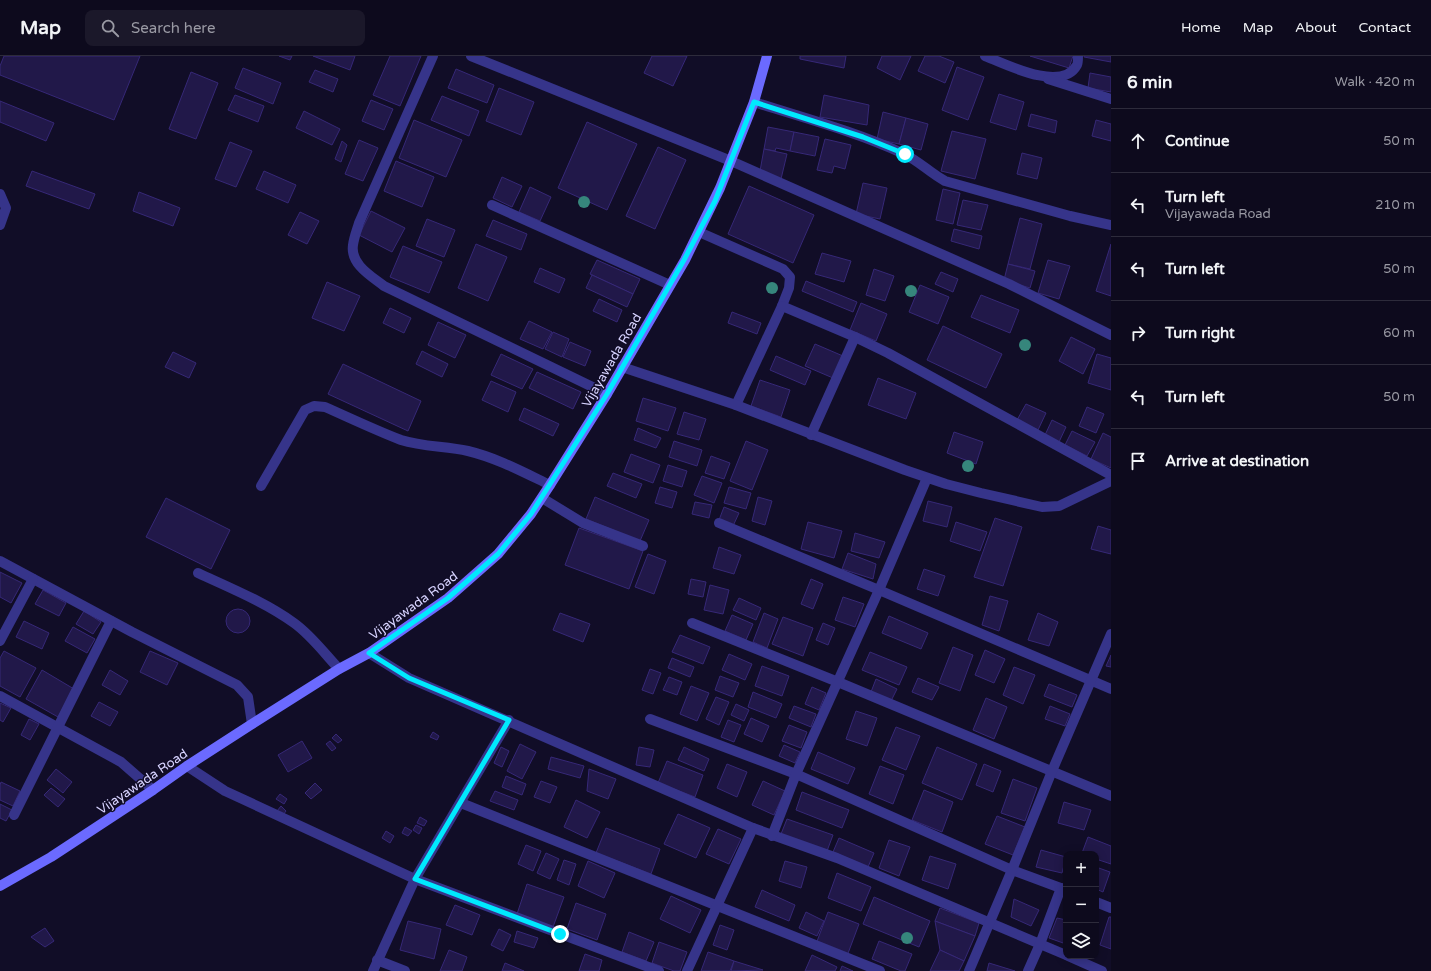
<!DOCTYPE html>
<html lang="en">
<head>
<meta charset="utf-8">
<style>
  :root { --surface:#0d0a1d; --page:#1b182a; --text:#f1f3f6; --muted:#9a9aa4; --line:#2d2b3b }
  body { margin:0; font-family:"Varela Round",sans-serif; background:var(--page); color:var(--text) }
  .controls { position:absolute; right:12px; bottom:12px; display:grid; overflow:hidden; border-radius:8px; box-shadow:0 2px 10px #0003 }
  .controls button { width:36px; height:36px; display:grid; place-items:center; padding:0; border:0; border-bottom:1px solid var(--line); background:var(--surface); color:var(--text); font:20px sans-serif }
  .stop { position:absolute; width:12px; height:12px; margin:-9px; border:3px solid #00e9fe; border-radius:50%; background:#fff }
  .stop.end { background:#00e9fe; border-color:#fff; box-shadow:0 1px 4px #0008 }
  .list { margin:0; padding:0; list-style:none }
  h2 { display:flex; justify-content:space-between; align-items:center; height:52px; margin:0; padding:0 16px; font-size:17px }
  h2 small { font-size:13px; font-weight:400; color:var(--muted) }
  .list li { display:grid; grid-template-columns:26px 1fr auto; gap:12px; align-items:center; box-sizing:border-box; height:64px; padding:0 16px; border-top:1px solid var(--line) }
  .list b { display:block; font-size:15px; white-space:nowrap }
  .list p { margin:0; font-size:13px; white-space:nowrap; color:var(--muted) }
  .list em { font-size:13px; font-style:normal; color:var(--muted) }
  .icon { flex:none; width:22px; height:22px; fill:none; stroke:currentColor; stroke-width:2; stroke-linecap:round; stroke-linejoin:round }
  .map { position:relative; flex:none; width:1111px; height:915px; overflow:hidden }
  header { display:flex; align-items:center; gap:24px; box-sizing:border-box; height:56px; padding:0 20px; background:var(--surface); border-bottom:1px solid var(--line) }
  header strong { font-size:19px }
  nav { display:flex; gap:22px; margin-inline-start:auto; font-size:14px }
  .search { width:280px; height:36px; background:var(--page); display:flex; align-items:center; gap:10px; box-sizing:border-box; padding:0 14px; border-radius:8px; color:var(--muted); font-size:15px }
  main { display:flex }
  aside { flex:1; background:var(--surface) }
  .map>svg:first-child { display:block }
  .building { fill:#211849; stroke:#362877 }
  .lines { fill:none; stroke-linecap:round; stroke-linejoin:round }
  .lane { stroke:#36348a; stroke-width:10 }
  .street { stroke:#36348a; stroke-width:10 }
  .secondary { stroke:#6b6aff; stroke-width:10 }
  .tree { fill:#36867c }
  .route { stroke:#00e9fe; stroke-width:5 }
  .labels { text-anchor:middle; stroke-width:3; stroke-linejoin:round; paint-order:stroke }
  .street-label { font-size:13px; fill:#d7d3ff; stroke:#110d27 }
</style>
</head>
<body>
<header>
<strong>Map</strong>
<div class="search"><svg class="icon" aria-label="search" viewBox="0 0 24 24"><circle cx="10" cy="10" r="6"/><path d="M15 15l6 6"/></svg>Search here</div>
<nav><a>Home</a><a>Map</a><a>About</a><a>Contact</a></nav>
</header>
<main>
<div class="map">
<svg width="1111" height="915" viewBox="0 0 1111 915">
  <rect width="100%" height="100%" fill="#110d27"/>
  <g class="building">
    <polygon points="4,0 140,0 114,64 0,19 0,10"/>
    <polygon points="279,0 292,0 290,4"/>
    <polygon points="313,0 355,0 350,14"/>
    <polygon points="390,0 421,0 400,50 373,39"/>
    <polygon points="652,0 687,0 673,30 644,17"/>
    <polygon points="800,0 846,0 844,12 800,3"/>
    <polygon points="882,0 911,0 900,24 877,12"/>
    <polygon points="925,0 939,0 954,6 945,27 918,15"/>
    <polygon points="1030,0 1073,0 1069,12"/>
    <polygon points="1084,0 1111,0 1111,6 1084,1"/>
    <polygon points="957,11 984,21 968,64 942,54"/>
    <polygon points="243,12 281,27 273,48 235,32"/>
    <polygon points="456,13 494,29 487,47 448,32"/>
    <polygon points="315,14 338,23 333,36 309,26"/>
    <polygon points="191,16 218,27 196,83 169,73"/>
    <polygon points="1090,17 1111,21 1111,36 1088,32"/>
    <polygon points="499,32 534,46 521,79 486,65"/>
    <polygon points="999,38 1024,46 1016,74 990,66"/>
    <polygon points="235,39 264,50 258,66 228,54"/>
    <polygon points="824,39 869,49 867,69 820,61"/>
    <polygon points="442,40 479,55 469,80 431,64"/>
    <polygon points="371,44 393,53 384,74 362,65"/>
    <polygon points="0,45 54,67 46,85 0,66"/>
    <polygon points="304,55 340,73 332,89 296,72"/>
    <polygon points="883,56 906,62 899,88 877,83"/>
    <polygon points="1031,58 1057,65 1055,77 1028,70"/>
    <polygon points="906,62 928,68 921,94 899,88"/>
    <polygon points="414,64 462,84 446,121 399,102"/>
    <polygon points="1096,64 1111,68 1111,85 1092,80"/>
    <polygon points="587,66 637,88 607,154 558,132"/>
    <polygon points="768,71 794,76 790,95 776,92 775,95 764,93"/>
    <polygon points="952,75 986,83 975,123 941,115"/>
    <polygon points="794,76 819,81 815,100 790,95"/>
    <polygon points="825,83 851,89 845,113 834,110 832,117 817,114"/>
    <polygon points="359,84 378,92 363,125 345,118"/>
    <polygon points="342,85 347,89 341,106 335,103"/>
    <polygon points="230,86 252,95 236,131 215,123"/>
    <polygon points="658,91 686,104 655,173 626,160"/>
    <polygon points="764,93 787,98 781,123 760,115"/>
    <polygon points="1022,97 1042,102 1037,123 1017,118"/>
    <polygon points="396,105 434,121 422,151 384,135"/>
    <polygon points="32,115 95,138 89,153 26,130"/>
    <polygon points="264,115 296,129 288,147 256,133"/>
    <polygon points="502,121 522,130 512,151 493,142"/>
    <polygon points="863,127 887,132 880,163 856,158"/>
    <polygon points="749,130 814,159 793,207 728,178"/>
    <polygon points="530,131 551,141 540,165 519,156"/>
    <polygon points="943,133 960,137 953,168 936,164"/>
    <polygon points="139,136 180,152 173,170 133,155"/>
    <polygon points="963,144 988,149 981,174 957,169"/>
    <polygon points="371,155 405,172 392,196 359,179"/>
    <polygon points="300,156 319,165 307,188 288,179"/>
    <polygon points="1020,162 1042,168 1030,213 1008,208"/>
    <polygon points="427,163 455,174 444,201 416,190"/>
    <polygon points="493,164 527,178 521,194 486,180"/>
    <polygon points="954,173 982,180 979,193 951,185"/>
    <polygon points="476,188 507,201 488,245 458,232"/>
    <polygon points="1111,188 1111,240 1096,235"/>
    <polygon points="403,190 442,206 429,237 390,221"/>
    <polygon points="822,197 851,205 844,226 815,218"/>
    <polygon points="597,204 640,223 633,238 590,218"/>
    <polygon points="1048,204 1070,210 1059,243 1038,237"/>
    <polygon points="1008,208 1035,215 1030,232 1004,224"/>
    <polygon points="540,212 565,223 559,237 534,226"/>
    <polygon points="874,213 894,220 885,245 866,239"/>
    <polygon points="941,216 958,223 953,236 935,228"/>
    <polygon points="592,219 633,238 627,251 586,232"/>
    <polygon points="806,225 857,246 853,256 802,235"/>
    <polygon points="327,226 360,240 344,275 312,262"/>
    <polygon points="920,229 949,241 938,268 909,256"/>
    <polygon points="981,239 1019,254 1010,277 971,261"/>
    <polygon points="599,243 622,254 617,266 593,255"/>
    <polygon points="861,247 887,258 876,285 850,274"/>
    <polygon points="390,252 411,262 404,277 383,267"/>
    <polygon points="732,256 761,267 757,278 728,267"/>
    <polygon points="529,265 552,276 543,293 520,283"/>
    <polygon points="438,266 466,279 455,302 428,289"/>
    <polygon points="943,270 1002,298 986,332 927,304"/>
    <polygon points="553,276 569,283 562,301 545,293"/>
    <polygon points="1071,281 1095,293 1083,318 1059,305"/>
    <polygon points="570,286 591,295 585,310 563,301"/>
    <polygon points="815,288 843,300 833,322 805,310"/>
    <polygon points="422,295 448,308 442,321 416,308"/>
    <polygon points="173,296 196,307 189,322 165,311"/>
    <polygon points="501,298 533,313 522,333 491,319"/>
    <polygon points="1097,298 1111,302 1111,334 1088,327"/>
    <polygon points="776,300 811,315 805,329 770,314"/>
    <polygon points="343,308 421,345 408,375 328,338"/>
    <polygon points="537,316 581,336 573,353 529,332"/>
    <polygon points="878,322 916,337 906,363 868,349"/>
    <polygon points="760,324 790,334 781,361 751,350"/>
    <polygon points="491,325 516,336 508,356 482,344"/>
    <polygon points="643,342 676,352 668,375 636,365"/>
    <polygon points="1026,348 1046,357 1038,374 1017,364"/>
    <polygon points="1087,351 1104,358 1096,377 1079,370"/>
    <polygon points="524,352 559,368 553,380 519,364"/>
    <polygon points="684,356 706,363 699,384 677,378"/>
    <polygon points="1052,364 1066,371 1059,386 1045,379"/>
    <polygon points="638,372 661,382 656,392 634,384"/>
    <polygon points="1072,375 1095,386 1087,400 1065,389"/>
    <polygon points="954,376 983,386 976,408 947,397"/>
    <polygon points="1103,377 1111,381 1111,412 1091,403"/>
    <polygon points="674,385 702,394 697,410 669,401"/>
    <polygon points="746,385 768,394 752,434 730,425"/>
    <polygon points="631,398 660,409 653,427 624,416"/>
    <polygon points="711,400 730,407 724,423 705,417"/>
    <polygon points="668,409 687,415 682,431 663,425"/>
    <polygon points="613,417 642,428 636,442 607,430"/>
    <polygon points="702,420 722,427 714,447 694,439"/>
    <polygon points="660,431 677,436 672,452 655,447"/>
    <polygon points="729,431 751,437 746,453 724,447"/>
    <polygon points="595,441 649,464 640,485 586,463"/>
    <polygon points="758,441 772,445 765,469 752,465"/>
    <polygon points="166,442 230,474 211,513 146,481"/>
    <polygon points="928,445 952,451 947,471 923,465"/>
    <polygon points="695,446 712,449 709,462 692,458"/>
    <polygon points="724,451 739,457 733,470 719,464"/>
    <polygon points="995,462 1022,471 1003,530 974,521"/>
    <polygon points="808,466 842,475 834,502 801,493"/>
    <polygon points="956,466 987,476 980,495 950,485"/>
    <polygon points="1098,470 1111,474 1111,498 1091,493"/>
    <polygon points="579,472 643,495 629,533 565,509"/>
    <polygon points="855,477 885,486 879,502 851,495"/>
    <polygon points="719,491 741,499 734,518 713,512"/>
    <polygon points="848,497 876,508 873,523 842,513"/>
    <polygon points="648,498 666,505 654,538 635,531"/>
    <polygon points="924,513 945,520 938,540 917,533"/>
    <polygon points="0,516 22,527 11,547 0,541"/>
    <polygon points="691,523 706,526 703,541 688,538"/>
    <polygon points="811,523 823,528 813,553 801,548"/>
    <polygon points="710,529 729,534 723,558 704,554"/>
    <polygon points="43,534 66,547 59,560 35,548"/>
    <polygon points="990,540 1008,545 999,575 982,569"/>
    <polygon points="843,541 864,548 855,571 835,564"/>
    <polygon points="739,542 761,552 756,564 733,554"/>
    <circle cx="238" cy="565" r="12"/>
    <polygon points="84,555 101,566 93,578 76,568"/>
    <polygon points="560,557 590,568 583,586 553,574"/>
    <polygon points="764,557 778,563 767,592 753,586"/>
    <polygon points="1038,557 1058,566 1049,590 1028,584"/>
    <polygon points="732,559 753,568 746,584 725,575"/>
    <polygon points="889,560 928,577 921,593 882,577"/>
    <polygon points="783,561 813,572 803,600 772,588"/>
    <polygon points="24,565 49,577 42,593 16,581"/>
    <polygon points="823,567 835,572 828,589 816,584"/>
    <polygon points="73,571 95,583 87,597 65,585"/>
    <polygon points="680,579 710,591 703,608 672,596"/>
    <polygon points="953,591 973,599 960,635 939,627"/>
    <polygon points="985,594 1005,603 994,627 975,619"/>
    <polygon points="4,595 36,612 20,641 0,630 0,602"/>
    <polygon points="150,595 178,607 167,629 140,616"/>
    <polygon points="870,596 907,611 899,629 862,614"/>
    <polygon points="729,598 752,608 745,624 722,614"/>
    <polygon points="1111,599 1111,611 1106,610"/>
    <polygon points="672,602 694,611 690,621 668,612"/>
    <polygon points="762,610 789,620 782,640 755,630"/>
    <polygon points="1014,611 1035,619 1023,648 1003,639"/>
    <polygon points="650,613 661,617 653,638 642,634"/>
    <polygon points="42,614 74,633 58,661 26,643"/>
    <polygon points="110,614 128,625 120,639 102,629"/>
    <polygon points="720,620 739,627 733,641 715,634"/>
    <polygon points="669,621 682,626 677,639 663,634"/>
    <polygon points="918,622 939,631 932,644 912,636"/>
    <polygon points="876,623 897,633 891,645 871,636"/>
    <polygon points="1049,628 1077,639 1072,651 1044,640"/>
    <polygon points="691,630 709,637 697,665 680,658"/>
    <polygon points="812,631 826,637 819,654 805,648"/>
    <polygon points="753,636 782,648 776,662 748,651"/>
    <polygon points="716,641 729,646 719,669 706,663"/>
    <polygon points="986,642 1007,651 994,683 973,674"/>
    <polygon points="99,646 118,656 110,670 91,660"/>
    <polygon points="0,647 11,652 3,666 0,664"/>
    <polygon points="736,648 749,654 744,665 731,659"/>
    <polygon points="794,650 816,658 811,671 789,662"/>
    <polygon points="1050,650 1070,658 1065,670 1045,663"/>
    <polygon points="856,655 877,662 867,690 846,683"/>
    <polygon points="751,662 769,670 762,686 744,678"/>
    <polygon points="29,663 39,668 30,684 21,679"/>
    <polygon points="728,664 741,669 734,686 721,681"/>
    <polygon points="789,669 807,676 801,692 782,685"/>
    <polygon points="896,671 920,680 906,714 882,704"/>
    <polygon points="433,676 439,680 437,684 430,681"/>
    <polygon points="336,678 342,684 338,687 332,682"/>
    <polygon points="302,685 312,702 288,716 278,699"/>
    <polygon points="330,685 336,692 332,695 326,688"/>
    <polygon points="520,688 536,696 522,723 507,715"/>
    <polygon points="784,689 800,696 795,707 779,700"/>
    <polygon points="501,691 509,695 502,711 494,707"/>
    <polygon points="639,691 654,694 650,711 636,709"/>
    <polygon points="684,691 709,703 704,715 678,704"/>
    <polygon points="937,691 977,708 962,744 922,727"/>
    <polygon points="818,696 855,712 848,728 811,713"/>
    <polygon points="551,701 584,710 580,722 548,713"/>
    <polygon points="667,705 703,719 695,741 658,727"/>
    <polygon points="727,708 747,716 737,741 717,732"/>
    <polygon points="984,708 1001,715 993,736 976,729"/>
    <polygon points="880,710 904,719 893,748 869,738"/>
    <polygon points="56,713 72,726 63,737 47,724"/>
    <polygon points="589,713 616,723 608,743 587,735"/>
    <polygon points="506,720 526,728 522,739 502,731"/>
    <polygon points="1013,723 1037,732 1025,765 1001,757"/>
    <polygon points="541,725 557,731 550,747 534,741"/>
    <polygon points="763,725 785,735 774,759 752,749"/>
    <polygon points="1,726 20,735 13,750 0,744 0,729"/>
    <polygon points="315,727 322,734 311,743 305,737"/>
    <polygon points="51,732 65,743 58,751 44,739"/>
    <polygon points="924,734 953,746 942,776 912,764"/>
    <polygon points="495,735 518,744 514,754 490,745"/>
    <polygon points="802,736 849,754 842,772 796,754"/>
    <polygon points="280,738 287,743 284,748 276,743"/>
    <polygon points="576,744 600,756 587,782 564,771"/>
    <polygon points="1064,746 1091,754 1084,774 1058,767"/>
    <polygon points="0,748 12,754 6,765 0,762"/>
    <polygon points="281,750 286,755 283,759 277,755"/>
    <polygon points="678,758 710,772 696,802 664,788"/>
    <polygon points="997,760 1025,771 1013,799 985,788"/>
    <polygon points="420,761 427,765 424,770 417,767"/>
    <polygon points="787,763 833,779 827,795 781,778"/>
    <polygon points="416,769 422,772 419,778 413,774"/>
    <polygon points="405,771 412,775 408,780 402,777"/>
    <polygon points="606,772 660,793 651,818 596,797"/>
    <polygon points="718,773 741,783 729,808 706,798"/>
    <polygon points="386,775 394,780 390,787 382,782"/>
    <polygon points="1088,781 1111,790 1111,808 1096,803 1096,798 1082,797"/>
    <polygon points="839,782 874,797 868,811 833,796"/>
    <polygon points="889,784 910,791 899,820 879,812"/>
    <polygon points="526,789 541,795 533,815 518,808"/>
    <polygon points="1041,794 1066,801 1062,817 1036,811"/>
    <polygon points="546,797 559,803 550,823 537,817"/>
    <polygon points="930,800 956,808 948,833 922,824"/>
    <polygon points="564,804 576,808 569,829 557,824"/>
    <polygon points="588,805 615,817 604,842 578,830"/>
    <polygon points="785,805 807,811 801,832 779,825"/>
    <polygon points="1096,811 1110,816 1103,836 1096,833"/>
    <polygon points="837,817 871,831 861,855 828,842"/>
    <polygon points="527,828 564,841 553,871 517,858"/>
    <polygon points="762,834 795,849 789,865 755,851"/>
    <polygon points="671,840 701,854 690,877 660,863"/>
    <polygon points="874,841 930,865 919,891 863,868"/>
    <polygon points="1014,843 1039,854 1031,870 1011,861"/>
    <polygon points="576,847 606,858 597,884 567,873"/>
    <polygon points="455,849 480,859 472,879 446,869"/>
    <polygon points="940,852 979,867 975,880 935,865"/>
    <polygon points="806,856 824,865 817,880 799,872"/>
    <polygon points="828,856 859,868 847,900 816,888"/>
    <polygon points="1109,861 1111,861 1111,893 1100,889"/>
    <polygon points="1057,862 1066,864 1066,888 1049,882"/>
    <polygon points="408,865 441,873 434,903 400,894"/>
    <polygon points="935,865 975,880 964,905 940,894"/>
    <polygon points="720,869 734,874 727,894 713,889"/>
    <polygon points="45,872 54,885 45,891 31,881"/>
    <polygon points="499,873 511,879 503,895 491,889"/>
    <polygon points="517,875 538,882 534,892 514,886"/>
    <polygon points="629,876 654,886 646,905 622,896"/>
    <polygon points="879,885 912,898 905,915 901,915 872,903"/>
    <polygon points="659,886 687,896 680,915 674,915 652,907"/>
    <polygon points="449,894 467,901 462,915 440,915"/>
    <polygon points="940,894 964,905 959,915 930,915"/>
    <polygon points="708,896 734,905 730,915 701,915"/>
    <polygon points="585,898 602,904 599,915 579,915"/>
    <polygon points="812,899 837,911 835,915 805,915"/>
    <polygon points="734,905 763,914 731,915"/>
    <polygon points="505,907 524,915 502,915"/>
    <polygon points="989,907 1015,915 987,915"/>
    <polygon points="842,910 853,915 840,915"/>
  </g>
  <g class="lines">
    <g class="lane">
      <path d="M261,430L305,354L314,350L325,351C350,362 375,374 401,384C423,391 446,390 468,395C497,402 523,416 550,429"/>
      <path d="M198,517C230,532 265,546 294,567C311,579 325,598 339,613"/>
    </g>
    <g class="street">
      <path d="M433,0L359,167C357,174 354,181 353,189C350,208 371,220 384,230L607,338"/>
      <polyline points="471,0 731,105 1009,228 1111,279"/>
      <path d="M985,0C1005,8 1062,37 1077,9C1078,7 1078,3 1078,0"/>
      <polyline points="1048,23 1111,43"/>
      <path d="M754,46C804,62 857,76 904,98C919,105 930,117 945,125L1070,160L1111,169"/>
      <polyline points="0,138 6,152 0,169"/>
      <polyline points="492,149 670,229"/>
      <polyline points="699,176 783,213 790,221 789,232 782,250 736,349"/>
      <polyline points="782,250 855,281 888,297 1111,419"/>
      <polyline points="622,311 736,349 905,414 946,428 981,437 1042,451 1059,450 1111,425"/>
      <polyline points="811,379 855,281"/>
      <polyline points="542,442 583,467 643,490"/>
      <polyline points="719,467 879,534 1111,633"/>
      <polyline points="0,505 132,576 237,629 248,641 252,668"/>
      <polyline points="692,567 838,626 1111,740"/>
      <polyline points="0,585 33,523"/>
      <polyline points="369,597 409,622 753,772 837,802 1066,899"/>
      <polyline points="0,640 121,706 153,734"/>
      <polyline points="650,663 796,718 1012,814 1066,834"/>
      <polyline points="187,710 225,735 415,823 659,915"/>
      <polyline points="461,747 880,915"/>
      <polyline points="14,759 111,565"/>
      <polyline points="772,780 796,718 879,534 927,422"/>
      <polyline points="1096,846 1111,852"/>
      <polyline points="1068,900 1102,915"/>
      <polyline points="377,904 405,915"/>
      <polyline points="373,915 415,823 509,664"/>
      <polyline points="687,915 753,772"/>
      <polyline points="969,915 1012,814 1052,715 1111,578"/>
      <polyline points="1028,915 1040,888 1061,832"/>
    </g>
    <polyline class="secondary" points="0,830 51,801 153,734 187,710 252,668 339,613 369,597 448,542 498,498 531,458 550,429 607,338 685,204 720,132 754,46 767,0"/>
  </g>
  <g class="tree">
    <circle cx="584" cy="146" r="6"/>
    <circle cx="772" cy="232" r="6"/>
    <circle cx="911" cy="235" r="6"/>
    <circle cx="1025" cy="289" r="6"/>
    <circle cx="968" cy="410" r="6"/>
    <circle cx="907" cy="882" r="6"/>
  </g>
  <g class="lines">
    <polyline class="route" points="560,878 415,823 509,664 409,622 369,597 448,542 498,498 531,458 607,338 684,204 715,145 754,46 863,81 905,98"/>
  </g>
  <g class="labels">
    <g class="street-label">
      <text transform="translate(611 304) rotate(-60)" y="5">Vijayawada Road</text>
      <text transform="translate(413 549) rotate(-36)" y="5">Vijayawada Road</text>
      <text transform="translate(142 725) rotate(-34)" y="5">Vijayawada Road</text>
    </g>
  </g>
</svg>
<div class="controls">
<button>+</button>
<button>−</button>
<button><svg class="icon" aria-label="layers" viewBox="0 0 24 24"><path d="M12 4l9 5-9 5-9-5zM3 14l9 5 9-5"/></svg></button>
</div>
<div class="stop" style="left:905px;top:98px"></div>
<div class="stop end" style="left:560px;top:878px"></div>
</div>
<aside>
<h2>6 min<small>Walk · 420 m</small></h2>
<ul class="list">
<li><svg class="icon" aria-label="ahead" viewBox="0 0 24 24"><path d="M12 20V5M6 11l6-6 6 6"/></svg><div><b>Continue</b></div><em>50 m</em></li>
<li><svg class="icon" aria-label="left" viewBox="0 0 24 24"><path d="M17 20v-9H6M10 6l-5 5 5 5"/></svg><div><b>Turn left</b><p>Vijayawada Road</p></div><em>210 m</em></li>
<li><svg class="icon" aria-label="left" viewBox="0 0 24 24"><path d="M17 20v-9H6M10 6l-5 5 5 5"/></svg><div><b>Turn left</b></div><em>50 m</em></li>
<li><svg class="icon" aria-label="right" viewBox="0 0 24 24"><path d="M7 20v-9h11M14 6l5 5-5 5"/></svg><div><b>Turn right</b></div><em>60 m</em></li>
<li><svg class="icon" aria-label="left" viewBox="0 0 24 24"><path d="M17 20v-9H6M10 6l-5 5 5 5"/></svg><div><b>Turn left</b></div><em>50 m</em></li>
<li><svg class="icon" aria-label="arrive" viewBox="0 0 24 24"><path d="M6 21V4h12l-3 4 3 4H6"/></svg><div><b>Arrive at destination</b></div></li>
</ul>
</aside>
</main>
</body>
</html>
